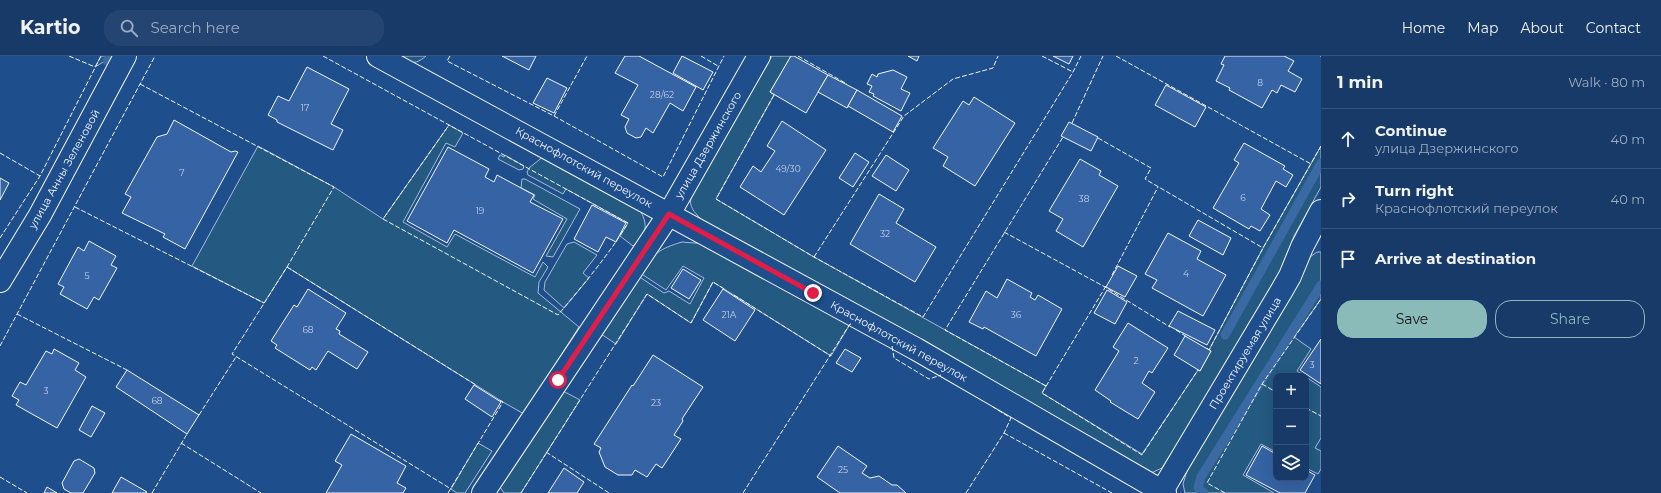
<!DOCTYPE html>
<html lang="en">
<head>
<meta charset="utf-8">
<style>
  :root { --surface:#173a69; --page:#244571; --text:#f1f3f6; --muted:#9eadc0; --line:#36547d; --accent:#8bbbb9 }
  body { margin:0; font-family:Montserrat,sans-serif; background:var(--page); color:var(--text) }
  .controls { position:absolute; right:12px; bottom:12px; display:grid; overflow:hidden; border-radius:8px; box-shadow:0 4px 16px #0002 }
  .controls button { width:36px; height:36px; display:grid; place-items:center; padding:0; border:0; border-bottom:1px solid var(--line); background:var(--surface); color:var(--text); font:20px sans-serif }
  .stop { position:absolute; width:12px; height:12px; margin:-9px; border:3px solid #e11d48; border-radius:50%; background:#fff }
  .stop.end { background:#e11d48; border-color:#fff; box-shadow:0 1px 4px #0008 }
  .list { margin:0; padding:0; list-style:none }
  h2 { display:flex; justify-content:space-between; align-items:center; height:52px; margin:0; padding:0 16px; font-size:17px }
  h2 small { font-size:13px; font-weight:400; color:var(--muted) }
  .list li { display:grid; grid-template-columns:26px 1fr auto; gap:12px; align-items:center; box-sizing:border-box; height:60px; padding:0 16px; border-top:1px solid var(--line) }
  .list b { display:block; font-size:15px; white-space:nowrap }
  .list p { margin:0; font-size:13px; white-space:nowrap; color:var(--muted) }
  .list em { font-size:13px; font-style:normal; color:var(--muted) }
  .actions { display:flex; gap:8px; padding:12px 16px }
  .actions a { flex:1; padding:9px 0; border:1px solid var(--accent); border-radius:16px; text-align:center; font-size:14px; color:var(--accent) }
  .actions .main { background:var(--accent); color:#111 }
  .icon { flex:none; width:22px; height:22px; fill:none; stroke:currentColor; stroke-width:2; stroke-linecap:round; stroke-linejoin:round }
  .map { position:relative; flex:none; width:1321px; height:437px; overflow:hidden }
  header { display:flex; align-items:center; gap:24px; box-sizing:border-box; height:56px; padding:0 20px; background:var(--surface); border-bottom:1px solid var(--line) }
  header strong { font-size:19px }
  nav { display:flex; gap:22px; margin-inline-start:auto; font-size:14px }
  .search { width:280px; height:36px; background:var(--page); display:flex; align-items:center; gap:10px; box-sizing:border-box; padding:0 14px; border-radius:16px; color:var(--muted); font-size:15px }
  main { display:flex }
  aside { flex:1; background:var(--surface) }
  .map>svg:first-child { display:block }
  .green { fill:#245a82; stroke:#a8bbd7 }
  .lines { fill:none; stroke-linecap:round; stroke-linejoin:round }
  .stream { stroke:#3b69a3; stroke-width:9 }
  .building { fill:#3563a3; stroke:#f2f6ff }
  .minor-casing { stroke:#f2f6ff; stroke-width:24 }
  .minor { stroke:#1f4e8c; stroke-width:22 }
  .fence { stroke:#f2f6ff; stroke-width:1; stroke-dasharray:5 2; stroke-linecap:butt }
  .route { stroke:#e11d48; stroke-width:5 }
  .labels { text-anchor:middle; stroke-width:3; stroke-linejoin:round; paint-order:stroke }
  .number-label { font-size:9px; fill:#c3d1e8 }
  .street-label { font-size:11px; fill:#f2f6ff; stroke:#1f4e8c }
</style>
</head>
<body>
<header>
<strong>Kartio</strong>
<div class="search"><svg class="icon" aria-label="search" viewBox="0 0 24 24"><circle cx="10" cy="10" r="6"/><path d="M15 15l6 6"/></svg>Search here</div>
<nav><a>Home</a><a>Map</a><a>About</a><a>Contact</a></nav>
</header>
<main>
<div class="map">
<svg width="1321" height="437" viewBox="0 0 1321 437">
  <rect width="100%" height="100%" fill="#1f4e8c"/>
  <g class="green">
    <polygon points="101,0 118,0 112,11 105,5 95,11"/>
    <path d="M398,0H426C414,10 410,7 398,0Z"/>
    <path d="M772,0H791L770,36L774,39L716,143L814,201L1046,330L1042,337L1142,398L1198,314L1200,315L1211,295L1209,294L1263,192L1321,90V131L1294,180L1279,218L1250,272L1162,412L1151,417L703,165C691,153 687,149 694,133Z"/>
    <polygon points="449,69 463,77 455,91 446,87 403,166 447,191 455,178 535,221 543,206 548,211 539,226 538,237 579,271 524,358 503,346 287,211 264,247 192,210 258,90 334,131 383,163"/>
    <polygon points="500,99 504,101 505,99 524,110 523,113 519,114 498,103"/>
    <path d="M544,100L637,150C648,165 649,178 633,190L620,180L628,167L566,133L563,138L528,119L527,116L529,112Z"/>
    <polygon points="522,123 525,123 580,153 553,201 546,200 567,163 533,143 535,139 521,132"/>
    <polygon points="574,186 597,199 583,217 589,222 564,252 544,234 545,226 567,188"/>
    <path d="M682,186L707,188L850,268L831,300L713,226L691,267L647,238L616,288L601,278L638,220L664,237L669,235L690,248L704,222L683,210L666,234L640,217C654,197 659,193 682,186Z"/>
    <polygon points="1317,196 1321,196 1321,243 1294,281 1311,293 1297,315 1305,320 1276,320 1276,396 1261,388 1243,419 1274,437 1185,437 1183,428 1187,415 1291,237 1310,201"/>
    <polygon points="1306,321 1321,331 1321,382 1315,392 1321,395 1321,413 1318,418 1306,412"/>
    <polygon points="563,335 580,344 521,437 504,437 500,431"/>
    <polygon points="478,387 492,395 465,437 457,437 451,433"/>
  </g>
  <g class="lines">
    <g class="stream">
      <polyline points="107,5 110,0"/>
      <polyline points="1225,279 1321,107"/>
      <polyline points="1274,304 1321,229"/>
      <polyline points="1204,437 1198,432 1201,421 1271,309"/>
    </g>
  </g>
  <g class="building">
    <polygon points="502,0 536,0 529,14"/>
    <polygon points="625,0 639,0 696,31 683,55 670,47 653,77 646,72 641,81 636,82 627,77 625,71 629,63 621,59 638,29 615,17"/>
    <polygon points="682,0 713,16 703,34 673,17"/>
    <polygon points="791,0 794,0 828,19 806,57 770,36"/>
    <polygon points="908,0 919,0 917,5"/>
    <polygon points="1053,0 1073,0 1069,8"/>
    <polygon points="1225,0 1284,0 1294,5 1288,15 1302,23 1295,36 1281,29 1277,37 1272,34 1262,52 1229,34 1230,32 1216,25 1224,9 1221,8"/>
    <polygon points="307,11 349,33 331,68 343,74 333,94 277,66 277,64 268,59 278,40 289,45"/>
    <polygon points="893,14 907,21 901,33 910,37 901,55 873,40 874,38 869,36 872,30 867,28 872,18 877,21 878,18"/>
    <polygon points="828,19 857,34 847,52 818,36"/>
    <polygon points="547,22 567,32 554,57 533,47"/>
    <polygon points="1166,29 1206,51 1195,71 1155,49"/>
    <polygon points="857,34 902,60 893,76 848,50"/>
    <polygon points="974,41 1015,67 975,130 943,110 948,101 933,92 963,45 969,49"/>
    <polygon points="174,64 231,96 235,95 238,96 185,193 163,181 165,178 122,157 131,141 125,138 157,81 167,78"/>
    <polygon points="782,65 826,94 784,159 740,131 753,110 761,116 775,95 767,90"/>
    <polygon points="1069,66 1098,81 1091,95 1061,80"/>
    <polygon points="1244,87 1285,110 1283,113 1293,119 1286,131 1276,125 1261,153 1270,159 1260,175 1251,170 1249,173 1213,152 1239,107 1234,104"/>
    <polygon points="448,91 489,113 485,121 494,126 497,119 534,139 530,146 563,163 533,217 454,174 447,187 407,165"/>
    <polygon points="855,97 869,106 853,131 839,122"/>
    <polygon points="886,99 909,114 896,135 872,120"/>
    <polygon points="1080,103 1101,115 1099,119 1118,130 1083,191 1056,175 1063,163 1049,155"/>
    <polygon points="0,122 9,127 0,144"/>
    <polygon points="879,138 904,153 896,167 936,191 915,226 850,188"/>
    <polygon points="592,149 626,167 616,186 606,181 598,196 574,183"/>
    <polygon points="1198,164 1231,182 1223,199 1189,180"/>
    <polygon points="1168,177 1201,195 1197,203 1226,219 1203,260 1152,232 1157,224 1145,218"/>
    <polygon points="89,185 116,200 111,209 117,212 99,244 94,241 87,253 60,238 64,231 58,228 78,191 84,195"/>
    <polygon points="1118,210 1137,220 1125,241 1106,231"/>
    <polygon points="683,213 701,224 689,243 671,232"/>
    <polygon points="1007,223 1032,237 1030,241 1035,244 1038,239 1062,253 1036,300 984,271 983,273 969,266 986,235 997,242"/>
    <polygon points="308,233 346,257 336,273 340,275 339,278 368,296 357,313 328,295 316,314 312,311 310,314 275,292 277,289 271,285 294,249 297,251"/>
    <polygon points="723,233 755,254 735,285 703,264"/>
    <polygon points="1107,234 1127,246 1115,268 1094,257"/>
    <polygon points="1178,255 1215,274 1207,289 1169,270"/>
    <polygon points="1128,267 1168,292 1152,317 1149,315 1142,327 1155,336 1138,363 1110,346 1111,345 1095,334 1119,295 1113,291"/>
    <polygon points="1185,280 1211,295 1200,315 1174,299"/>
    <polygon points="1321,283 1321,328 1300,314"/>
    <polygon points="54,293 79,307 75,314 86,321 57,372 16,349 19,344 12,340 20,326 26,329 46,295 52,298"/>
    <polygon points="845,293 861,302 852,316 836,307"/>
    <polygon points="653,299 703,331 682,363 683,365 674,379 681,383 662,412 656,408 647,421 635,414 632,419 618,419 605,411 599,396 601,392 594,388 632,329 633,330"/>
    <polygon points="127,314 199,359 187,378 116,331"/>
    <polygon points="474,329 501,346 492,361 465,343"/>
    <polygon points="92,350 105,357 91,381 79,374"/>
    <polygon points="351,378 406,410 397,427 406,432 403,437 326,437 342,409 335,405"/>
    <polygon points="838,390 867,410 862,417 870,422 879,420 892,429 897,429 906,437 840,437 817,421"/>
    <polygon points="1262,390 1276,398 1276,422 1306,422 1306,414 1315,419 1305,437 1280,437 1246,419"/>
    <polygon points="79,403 94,412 95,417 83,437 71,437 64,433 62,427 74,405"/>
    <polygon points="564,412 584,426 577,437 548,437"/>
    <polygon points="121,421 147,436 146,437 112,437"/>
    <polygon points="47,431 57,437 44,437"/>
  </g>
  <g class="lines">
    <g class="minor-casing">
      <g id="minor">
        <polyline points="378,0 916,293 1165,437"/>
        <polyline points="0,225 40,159 125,0"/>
        <polyline points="1162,435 1282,234 1290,220 1302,191 1321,155"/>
        <polyline points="483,437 669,158 759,0"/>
      </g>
    </g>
    <use href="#minor" class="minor"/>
    <g class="fence">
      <polyline points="69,0 95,11"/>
      <path d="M323,0L628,167C608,200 583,229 558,259L383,163L449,69"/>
      <polyline points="450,0 447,5 554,60 663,121 724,0"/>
      <polyline points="701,0 718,10"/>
      <polyline points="798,0 847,28"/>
      <polyline points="1042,0 1073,16"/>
      <polyline points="1116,0 1311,108"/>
      <polyline points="1320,0 1321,0"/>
      <polyline points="140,28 334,131 287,211 232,298 451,433"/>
      <polyline points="774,39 716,143 814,201 923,261 1073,16 1081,0"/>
      <polyline points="554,60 587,0"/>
      <polyline points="1072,67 1103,0"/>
      <polyline points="1098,82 1151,112 1145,123 1263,192"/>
      <polyline points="0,97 40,120"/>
      <polyline points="75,151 264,247"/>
      <polyline points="1004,176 1105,231 1170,271"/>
      <polyline points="0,182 40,120 101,0"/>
      <polyline points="814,201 904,60 953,23 993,12 998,0"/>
      <polyline points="287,211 476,329"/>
      <polyline points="1112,219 1158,131"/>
      <polyline points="1106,230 1042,337 1142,399 1198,314"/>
      <polyline points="734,239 831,300"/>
      <polyline points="17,258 127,314"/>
      <polyline points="1176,274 1187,281"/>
      <polyline points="0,290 155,0"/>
      <polyline points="892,290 894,302 929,323 941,319"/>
      <polyline points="1207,292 1209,294 1263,192 1321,90"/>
      <polyline points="1262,328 1276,336"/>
      <polyline points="1046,330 945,274 1063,81"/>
      <polyline points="1306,352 1321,360"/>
      <polyline points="199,359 236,301"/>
      <polyline points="1004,377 1112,437"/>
      <polyline points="181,387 261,437"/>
      <polyline points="546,396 609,437"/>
      <polyline points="0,421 27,437"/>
      <polyline points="152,437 187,378"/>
      <polyline points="448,437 503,346 499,344"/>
      <polyline points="521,437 647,238 691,267 713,226 726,234"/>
      <polyline points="743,437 850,268 851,268"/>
      <polyline points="966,437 1004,377 1011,362 993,351"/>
      <polyline points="1225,437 1207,427 1262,328 1321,243"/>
    </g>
  </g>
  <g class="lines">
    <polyline class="route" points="558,324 669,158 813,237"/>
  </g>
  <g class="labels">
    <g class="number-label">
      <text x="1260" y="30">8</text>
      <text x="662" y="42">28/62</text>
      <text x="305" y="55">17</text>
      <text x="788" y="116">49/30</text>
      <text x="182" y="120">7</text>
      <text x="1243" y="145">6</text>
      <text x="1084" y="146">38</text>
      <text x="480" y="158">19</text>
      <text x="885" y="181">32</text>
      <text x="1186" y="221">4</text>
      <text x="87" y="223">5</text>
      <text x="729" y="262">21А</text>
      <text x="1016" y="262">36</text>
      <text x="308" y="277">68</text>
      <text x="1136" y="308">2</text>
      <text x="1312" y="312">3</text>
      <text x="46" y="338">3</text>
      <text x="157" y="348">68</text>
      <text x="656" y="350">23</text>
      <text x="843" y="417">25</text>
    </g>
    <g class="street-label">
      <text transform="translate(708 89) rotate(-60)" y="4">улица Дзержинского</text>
      <text transform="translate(584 111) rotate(29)" y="4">Краснофлотский переулок</text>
      <text transform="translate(64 113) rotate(-61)" y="4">улица Анны Зеленовой</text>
      <text transform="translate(899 285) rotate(29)" y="4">Краснофлотский переулок</text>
      <text transform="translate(1245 297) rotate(-59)" y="4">Проектируемая улица</text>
    </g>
  </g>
</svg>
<div class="controls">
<button>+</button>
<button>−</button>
<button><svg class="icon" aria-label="layers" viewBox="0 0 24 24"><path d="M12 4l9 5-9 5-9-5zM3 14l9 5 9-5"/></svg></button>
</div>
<div class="stop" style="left:558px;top:324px"></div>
<div class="stop end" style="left:813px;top:237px"></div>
</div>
<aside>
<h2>1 min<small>Walk · 80 m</small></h2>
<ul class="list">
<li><svg class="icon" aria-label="ahead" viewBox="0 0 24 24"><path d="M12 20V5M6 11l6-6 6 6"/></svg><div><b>Continue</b><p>улица Дзержинского</p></div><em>40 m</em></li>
<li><svg class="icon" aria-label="right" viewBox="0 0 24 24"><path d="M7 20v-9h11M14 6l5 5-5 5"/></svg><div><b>Turn right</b><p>Краснофлотский переулок</p></div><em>40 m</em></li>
<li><svg class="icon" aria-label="arrive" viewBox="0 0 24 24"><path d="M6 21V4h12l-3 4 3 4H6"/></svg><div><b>Arrive at destination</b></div></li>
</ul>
<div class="actions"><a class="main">Save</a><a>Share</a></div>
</aside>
</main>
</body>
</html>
